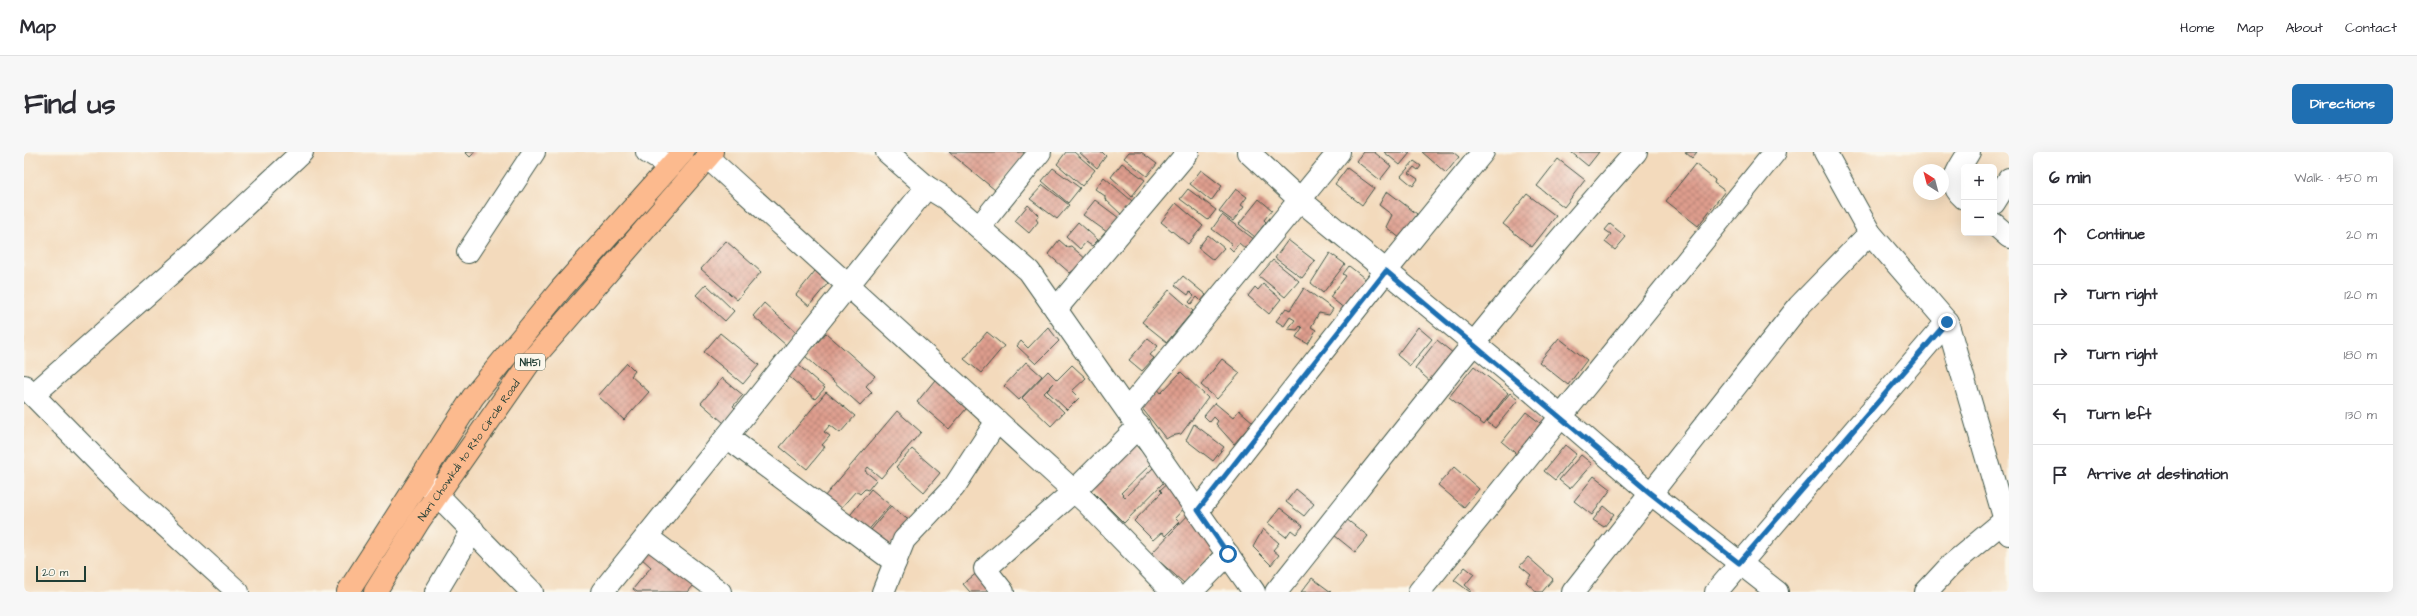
<!DOCTYPE html>
<html lang="en">
<head>
<meta charset="utf-8">
<style>
  :root { --surface:#fff; --page:#f7f7f7; --text:#2b2b33; --muted:#7c7c81; --line:#e1e1e2; --accent:#1f6fb2 }
  body { margin:0; font-family:"Architects Daughter",sans-serif; background:var(--page); color:var(--text) }
  .controls { position:absolute; right:12px; top:12px; display:grid; overflow:hidden; border-radius:6px; box-shadow:0 4px 16px #0002 }
  .controls button { width:36px; height:36px; display:grid; place-items:center; padding:0; border:0; border-bottom:1px solid var(--line); background:var(--surface); color:var(--text); font:20px sans-serif }
  .compass { position:absolute; left:1889px; top:12px; width:36px; height:36px; border-radius:50%; background:var(--surface); box-shadow:0 4px 16px #0002; rotate:324deg }
  .scale { position:absolute; left:12px; bottom:10px; width:50px; box-sizing:border-box; padding-left:4px; border:2px solid #1f3d34; border-top:0; font-size:11px; line-height:14px; white-space:nowrap; color:#1f3d34; -webkit-text-stroke:3px #fbf7ec; paint-order:stroke }
  .stop { position:absolute; width:12px; height:12px; margin:-9px; border:3px solid #1f6fb2; border-radius:50%; background:#fff }
  .stop.end { background:#1f6fb2; border-color:#fff; box-shadow:0 1px 4px #0008 }
  .list { margin:0; padding:0; list-style:none }
  h2 { display:flex; justify-content:space-between; align-items:center; height:52px; margin:0; padding:0 16px; font-size:17px }
  h2 small { font-size:13px; font-weight:400; color:var(--muted) }
  .list li { display:grid; grid-template-columns:26px 1fr auto; gap:12px; align-items:center; box-sizing:border-box; height:60px; padding:0 16px; border-top:1px solid var(--line) }
  .list b { display:block; font-size:15px; white-space:nowrap }
  .list em { font-size:13px; font-style:normal; color:var(--muted) }
  .icon { flex:none; width:22px; height:22px; fill:none; stroke:currentColor; stroke-width:2; stroke-linecap:round; stroke-linejoin:round }
  .map { position:relative; flex:none; width:1985px; height:440px; overflow:hidden; border-radius:6px }
  header { display:flex; align-items:center; gap:24px; box-sizing:border-box; height:56px; padding:0 20px; background:var(--surface); border-bottom:1px solid var(--line) }
  header strong { font-size:19px }
  nav { display:flex; gap:22px; margin-inline-start:auto; font-size:14px }
  .intro { display:flex; align-items:center; justify-content:space-between; box-sizing:border-box; height:96px; padding:0 24px }
  h1 { margin:0; font-size:28px }
  .button { padding:10px 18px; border-radius:6px; background:var(--accent); color:#fff; font-size:14px; font-weight:700 }
  main { display:flex; gap:24px; padding:0 24px }
  aside { flex:1; background:var(--surface); border-radius:6px; box-shadow:0 4px 16px #0002 }
  .map>svg:first-child { display:block }
  .building { fill:url(#building-cross-hatch) }
  .lines { fill:none; stroke-linecap:round; stroke-linejoin:round }
  .minor-casing { stroke:#3f5548; stroke-width:24 }
  .highway-casing { stroke:#3f5548; stroke-width:24 }
  .minor { stroke:#fff; stroke-width:22 }
  .highway { stroke:#fcba8e; stroke-width:22 }
  .route { stroke:#1f6fb2; stroke-width:5 }
  .labels { text-anchor:middle; stroke-width:4; stroke-linejoin:round; paint-order:stroke }
  .shield { fill:#fbf7ec; stroke:#61756b; stroke-width:1 }
  .shield-label { font-size:10px; font-weight:bold; fill:#1f3d34 }
  .street-label { font-size:11px; fill:#1f3d34; stroke:#fbf7ec }
</style>
</head>
<body>
<header>
<strong>Map</strong>
<nav><a>Home</a><a>Map</a><a>About</a><a>Contact</a></nav>
</header>
<div class="intro"><h1>Find us</h1><a class="button">Directions</a></div>
<main>
<div class="map">
<svg width="1985" height="440" viewBox="0 0 1985 440">
  <defs>
    <pattern id="building-cross-hatch" width="8" height="8" patternUnits="userSpaceOnUse"><rect width="8" height="8" fill="#de9d8d"/><path d="M0 0l8 8M0 8l8-8" fill="none" stroke="#b38174"/></pattern>
  </defs>
  <rect width="100%" height="100%" fill="#fbf7ec"/>
  <filter id="ink" filterUnits="userSpaceOnUse"><feTurbulence type="fractalNoise" baseFrequency=".025" numOctaves="2"/><feDisplacementMap in="SourceGraphic" scale="8" xChannelSelector="R" yChannelSelector="G"/><feConvolveMatrix kernelMatrix="1 2 1 2 8 2 1 2 1" color-interpolation-filters="sRGB"/></filter>
  <filter id="wash" filterUnits="userSpaceOnUse"><feTurbulence type="fractalNoise" baseFrequency=".012" numOctaves="4" result="noise"/><feDisplacementMap in="SourceGraphic" scale="16" xChannelSelector="R" yChannelSelector="G"/><feGaussianBlur stdDeviation="0.9" result="paint"/><feColorMatrix in="noise" values="0 0 0 0 0 0 0 0 0 0 0 0 0 0 0 0 0 1.4 0 .05"/><feComposite in="paint" operator="in"/></filter>
  <g filter="url(#wash)">
    <rect width="100%" height="100%" fill="#f3dabc"/>
    <g id="blocks">
      <g class="building">
        <polygon points="441,0 451,0 446,5"/>
        <polygon points="925,0 999,0 1001,2 971,38"/>
        <polygon points="1042,0 1050,0 1071,18 1058,34 1033,12"/>
        <polygon points="1055,0 1078,0 1082,4 1073,16"/>
        <polygon points="1105,0 1117,0 1133,12 1123,24 1100,6"/>
        <polygon points="1339,0 1350,0 1367,14 1356,28 1332,9"/>
        <polygon points="1360,0 1385,0 1386,1 1376,13"/>
        <polygon points="1398,0 1429,0 1435,5 1422,21"/>
        <polygon points="1547,0 1575,0 1564,14"/>
        <polygon points="1661,0 1673,0 1668,6"/>
        <polygon points="1534,7 1561,28 1540,55 1513,34"/>
        <polygon points="1390,9 1397,14 1394,18 1390,15 1385,21 1394,27 1389,34 1377,24"/>
        <polygon points="1098,11 1121,28 1108,44 1087,25"/>
        <polygon points="1671,12 1691,28 1690,31 1701,39 1674,74 1642,49"/>
        <polygon points="1029,16 1056,36 1044,51 1018,29"/>
        <polygon points="1323,16 1350,36 1338,53 1311,32"/>
        <polygon points="1177,18 1198,34 1187,49 1166,32"/>
        <polygon points="1080,25 1108,49 1098,63 1081,47 1081,44 1071,37"/>
        <polygon points="1019,33 1045,53 1033,67 1006,47"/>
        <polygon points="1164,37 1192,58 1184,68 1156,47"/>
        <polygon points="1212,37 1223,45 1217,53 1220,55 1209,69 1195,59"/>
        <polygon points="1363,39 1393,62 1377,87 1362,75 1368,63 1355,53"/>
        <polygon points="1503,42 1532,64 1508,95 1479,72"/>
        <polygon points="1235,47 1248,58 1240,68 1242,70 1231,85 1215,72"/>
        <polygon points="1071,48 1095,66 1083,80 1059,63"/>
        <polygon points="1152,51 1179,74 1164,92 1137,70"/>
        <polygon points="1004,53 1015,63 1012,67 1014,70 1005,81 991,69"/>
        <polygon points="1198,63 1231,88 1223,98 1215,91 1209,99 1205,95 1208,92 1188,77"/>
        <polygon points="1054,70 1074,88 1068,94 1062,90 1056,97 1042,84"/>
        <polygon points="1586,72 1602,85 1591,98 1581,90 1587,82 1581,78"/>
        <polygon points="1184,83 1200,96 1189,108 1174,96"/>
        <polygon points="1035,88 1043,95 1047,94 1063,108 1046,121 1024,102"/>
        <polygon points="1264,88 1291,109 1278,126 1251,106"/>
        <polygon points="702,89 737,120 713,148 677,117"/>
        <polygon points="1306,101 1321,112 1299,141 1287,131"/>
        <polygon points="1249,108 1275,129 1261,145 1235,124"/>
        <polygon points="1325,114 1344,129 1321,157 1306,145 1322,124 1319,122"/>
        <polygon points="791,119 804,131 785,154 772,143"/>
        <polygon points="1159,124 1182,143 1177,149 1173,145 1167,152 1165,150 1170,144 1166,140 1164,143 1151,133"/>
        <polygon points="682,132 710,159 701,169 672,143"/>
        <polygon points="1239,132 1257,147 1245,162 1224,144 1231,135 1234,138"/>
        <polygon points="1280,136 1309,157 1305,163 1295,161 1287,175 1292,178 1284,192 1272,185 1278,176 1276,174 1273,178 1264,177 1271,168 1266,165 1260,174 1252,169 1262,156 1266,158"/>
        <polygon points="1145,138 1169,159 1143,190 1118,170"/>
        <polygon points="740,151 774,182 763,194 729,164"/>
        <polygon points="1024,175 1035,189 1012,212 993,194 997,189 1004,196"/>
        <polygon points="1394,175 1408,187 1386,214 1373,203"/>
        <polygon points="963,180 980,194 957,221 940,207"/>
        <polygon points="696,181 735,213 719,232 680,200"/>
        <polygon points="802,181 851,224 842,234 848,240 836,253 781,204"/>
        <polygon points="1124,186 1134,194 1126,203 1130,206 1118,219 1105,208"/>
        <polygon points="1535,186 1563,208 1544,233 1515,210"/>
        <polygon points="1413,188 1430,202 1407,230 1391,216"/>
        <polygon points="1198,207 1216,221 1193,247 1177,233"/>
        <polygon points="1002,210 1018,224 995,248 980,234"/>
        <polygon points="603,211 611,219 607,224 625,240 600,268 574,244"/>
        <polygon points="772,211 801,236 791,247 762,222"/>
        <polygon points="1048,213 1062,226 1048,239 1055,246 1043,258 1023,239 1030,231 1020,241 1040,260 1027,274 998,246 1024,219 1033,228"/>
        <polygon points="1450,214 1484,241 1460,273 1425,245"/>
        <polygon points="1157,220 1184,246 1157,282 1147,284 1142,287 1117,255 1133,236 1137,241"/>
        <polygon points="915,223 948,250 925,277 893,250"/>
        <polygon points="698,226 719,243 709,254 712,257 700,271 677,251"/>
        <polygon points="802,240 831,264 816,281 806,273 800,280 806,284 798,293 801,295 783,317 756,295"/>
        <polygon points="1486,241 1494,248 1471,276 1463,270"/>
        <polygon points="1191,251 1209,266 1215,258 1229,270 1210,292 1192,272 1194,269 1190,265 1186,270 1180,264"/>
        <polygon points="873,259 897,280 857,326 844,315 841,319 852,328 844,338 841,337 836,342 832,339 815,358 800,345"/>
        <polygon points="1502,260 1520,274 1496,305 1478,290"/>
        <polygon points="1170,272 1200,295 1189,309 1162,288"/>
        <polygon points="1108,289 1128,311 1097,341 1101,345 1131,314 1142,328 1100,371 1062,333"/>
        <polygon points="1541,293 1552,302 1531,328 1520,319"/>
        <polygon points="888,297 916,321 900,340 872,315"/>
        <polygon points="1557,303 1568,312 1546,337 1535,328"/>
        <polygon points="1430,315 1455,337 1440,355 1414,333"/>
        <polygon points="1570,324 1587,337 1568,363 1550,349"/>
        <polygon points="1146,329 1164,352 1151,366 1155,370 1141,384 1138,380 1129,388 1110,369 1138,340 1136,338"/>
        <polygon points="847,337 866,353 841,382 823,367"/>
        <polygon points="1272,337 1290,352 1280,364 1262,350"/>
        <polygon points="867,354 887,370 861,400 842,384"/>
        <polygon points="1580,354 1590,362 1580,375 1569,368"/>
        <polygon points="1256,356 1279,374 1272,382 1267,378 1262,385 1244,371"/>
        <polygon points="1168,359 1193,396 1160,431 1127,402"/>
        <polygon points="1322,367 1344,384 1331,400 1310,383"/>
        <polygon points="1239,377 1255,391 1249,398 1255,403 1247,413 1229,395"/>
        <polygon points="627,390 675,427 664,440 613,440 609,437 627,415 616,405"/>
        <polygon points="1504,405 1529,427 1518,440 1513,440 1502,430 1507,423 1496,414"/>
        <polygon points="1441,415 1450,422 1441,433 1447,438 1446,440 1430,428"/>
        <polygon points="954,420 971,440 946,440 939,432"/>
        <polygon points="1288,426 1307,440 1277,440"/>
      </g>
    </g>
  </g>
  <g filter="url(#ink)">
    <use href="#blocks" fill-opacity="0" stroke="#3f5548" stroke-width="1"/>
    <g class="lines">
      <g class="minor-casing">
        <g id="minor">
          <polyline points="623,0 646,14"/>
          <polyline points="863,0 903,35 921,46 1005,119 1230,440"/>
          <polyline points="1224,0 1275,47 1504,236 1626,341 1753,440"/>
          <polyline points="683,5 1063,351 1149,440"/>
          <path d="M1940,46C1921,30 1935,18 1945,0"/>
          <polyline points="1970,51 1985,27"/>
          <polyline points="1970,72 1985,85"/>
          <polyline points="955,75 1016,0"/>
          <polyline points="444,100 510,0"/>
          <polyline points="1032,157 1164,0"/>
          <polyline points="1923,170 1985,382"/>
          <polyline points="0,234 102,338 214,440"/>
          <polyline points="9,243 171,100 278,0"/>
          <polyline points="1104,257 1315,0"/>
          <polyline points="703,285 871,410"/>
          <polyline points="397,326 508,440"/>
          <polyline points="1174,358 1362,119 1459,0"/>
          <polyline points="623,385 696,440"/>
          <polyline points="412,440 449,378"/>
          <polyline points="578,440 903,35"/>
          <polyline points="859,440 880,388 930,335 973,269"/>
          <polyline points="979,440 961,417 1050,339 1115,274"/>
          <polyline points="1167,440 1204,402"/>
          <path d="M1252,440C1370,292 1485,141 1612,0"/>
          <polyline points="1395,440 1751,0"/>
          <polyline points="1549,440 1775,154 1846,81 1801,0"/>
          <polyline points="1692,440 1923,170 1846,81"/>
          <polyline points="1902,440 1927,413 1981,368"/>
        </g>
      </g>
      <g class="highway-casing">
        <g id="highway">
          <polyline points="324,440 449,245 537,137 659,0"/>
          <path id="s1" d="M351,440L395,369L506,210L688,0"/>
        </g>
      </g>
      <use href="#minor" class="minor"/>
      <use href="#highway" class="highway"/>
    </g>
  </g>
  <g class="lines" filter="url(#ink)">
    <polyline class="route" points="1204,402 1174,358 1362,119 1626,341 1715,411 1923,170"/>
  </g>
  <g class="labels">
    <rect class="shield" x="491" y="202" width="30" height="16" rx="3"/>
    <g class="shield-label">
      <text x="506" y="214">NH51</text>
    </g>
    <g class="street-label">
      <text dy="4" stroke="none"><textPath href="#s1" startOffset="170">Nari Chowkdi to Rto Circle Road</textPath></text>
    </g>
  </g>
</svg>
<div class="controls">
<button>+</button>
<button>−</button>
</div>
<svg class="compass" viewBox="-18 -18 36 36"><path d="M0-13l5 13h-10z" fill="#e53935"/><path d="M0 13l5-13h-10z" fill="#7c7c81"/></svg>
<div class="scale">20 m</div>
<div class="stop" style="left:1204px;top:402px"></div>
<div class="stop end" style="left:1923px;top:170px"></div>
</div>
<aside>
<h2>6 min<small>Walk · 450 m</small></h2>
<ul class="list">
<li><svg class="icon" aria-label="ahead" viewBox="0 0 24 24"><path d="M12 20V5M6 11l6-6 6 6"/></svg><div><b>Continue</b></div><em>20 m</em></li>
<li><svg class="icon" aria-label="right" viewBox="0 0 24 24"><path d="M7 20v-9h11M14 6l5 5-5 5"/></svg><div><b>Turn right</b></div><em>120 m</em></li>
<li><svg class="icon" aria-label="right" viewBox="0 0 24 24"><path d="M7 20v-9h11M14 6l5 5-5 5"/></svg><div><b>Turn right</b></div><em>180 m</em></li>
<li><svg class="icon" aria-label="left" viewBox="0 0 24 24"><path d="M17 20v-9H6M10 6l-5 5 5 5"/></svg><div><b>Turn left</b></div><em>130 m</em></li>
<li><svg class="icon" aria-label="arrive" viewBox="0 0 24 24"><path d="M6 21V4h12l-3 4 3 4H6"/></svg><div><b>Arrive at destination</b></div></li>
</ul>
</aside>
</main>
</body>
</html>
